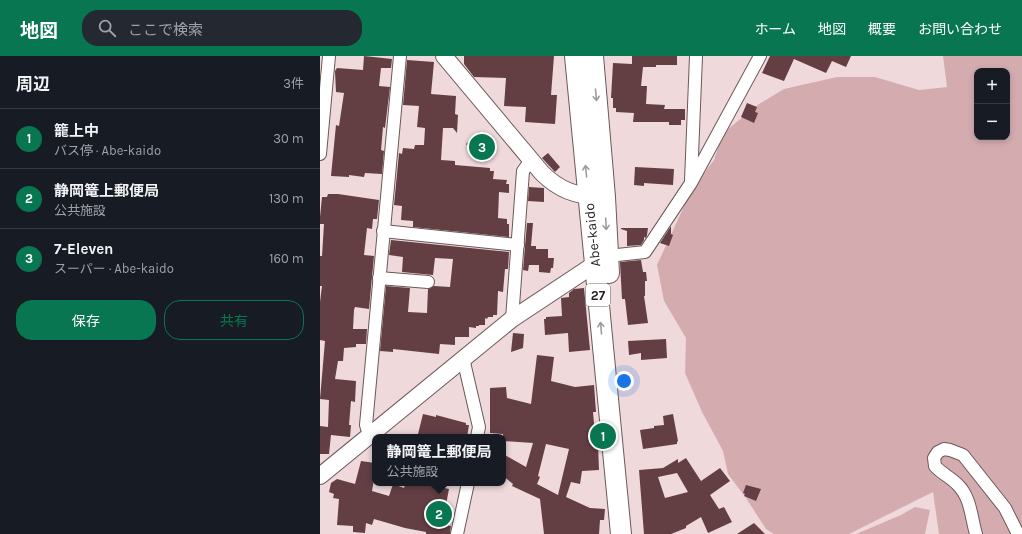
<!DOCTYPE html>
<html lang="ja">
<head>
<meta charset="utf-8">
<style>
  :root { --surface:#171b24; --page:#242831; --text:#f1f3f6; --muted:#9ea1a6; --line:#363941; --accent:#077651 }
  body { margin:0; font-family:Karla,"Noto Sans JP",sans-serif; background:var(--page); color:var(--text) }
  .controls { position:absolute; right:12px; top:12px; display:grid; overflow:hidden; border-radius:8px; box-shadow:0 2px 6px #0003 }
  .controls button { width:36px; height:36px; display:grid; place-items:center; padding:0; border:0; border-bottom:1px solid var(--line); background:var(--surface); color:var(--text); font:20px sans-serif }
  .you { position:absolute; left:304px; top:325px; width:14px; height:14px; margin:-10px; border:3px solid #fff; border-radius:50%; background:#1a73e8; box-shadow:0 0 0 6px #1a73e833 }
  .badge { display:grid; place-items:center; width:26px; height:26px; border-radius:50%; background:var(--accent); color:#fff; font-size:13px; font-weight:700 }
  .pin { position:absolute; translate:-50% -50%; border:2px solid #fff; box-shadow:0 1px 4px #0006 }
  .popup { position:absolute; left:52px; top:378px; width:134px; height:52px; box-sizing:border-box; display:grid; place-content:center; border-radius:8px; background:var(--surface); filter:drop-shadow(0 1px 3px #0005); font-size:13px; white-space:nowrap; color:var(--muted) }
  .popup b { font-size:15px; color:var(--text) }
  .popup::after { content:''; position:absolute; left:50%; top:100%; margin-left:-8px; border:8px solid transparent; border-top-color:var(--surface) }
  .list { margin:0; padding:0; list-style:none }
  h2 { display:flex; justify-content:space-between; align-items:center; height:52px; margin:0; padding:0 16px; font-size:17px }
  h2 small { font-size:13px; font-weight:400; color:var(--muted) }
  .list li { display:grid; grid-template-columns:26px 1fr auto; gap:12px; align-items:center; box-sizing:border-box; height:60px; padding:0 16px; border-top:1px solid var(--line) }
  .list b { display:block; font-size:15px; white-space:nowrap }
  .list p { margin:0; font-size:13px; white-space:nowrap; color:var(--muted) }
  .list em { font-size:13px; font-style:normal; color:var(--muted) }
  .actions { display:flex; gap:8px; padding:12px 16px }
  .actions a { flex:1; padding:9px 0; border:1px solid var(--accent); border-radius:16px; text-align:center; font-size:14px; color:var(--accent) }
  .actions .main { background:var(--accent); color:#fff }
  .icon { flex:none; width:22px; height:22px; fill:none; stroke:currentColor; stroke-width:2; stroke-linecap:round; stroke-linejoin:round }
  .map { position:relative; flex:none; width:702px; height:478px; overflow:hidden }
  header { display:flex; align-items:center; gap:24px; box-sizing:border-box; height:56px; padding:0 20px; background:var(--accent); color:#fff }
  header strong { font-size:19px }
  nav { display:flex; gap:22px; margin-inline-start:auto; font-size:14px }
  .search { width:280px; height:36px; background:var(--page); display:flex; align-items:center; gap:10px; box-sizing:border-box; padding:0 14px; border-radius:16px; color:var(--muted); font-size:15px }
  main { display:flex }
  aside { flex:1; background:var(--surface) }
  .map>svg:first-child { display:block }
  .green { fill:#d4acb0; fill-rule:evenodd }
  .building { fill:#633f43; fill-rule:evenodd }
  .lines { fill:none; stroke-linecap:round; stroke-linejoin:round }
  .minor-casing { stroke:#6b5859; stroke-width:14 }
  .tertiary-casing { stroke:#6b5859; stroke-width:18 }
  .primary-casing { stroke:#6b5859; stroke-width:22 }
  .minor { stroke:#fff; stroke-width:12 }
  .tertiary { stroke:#fff; stroke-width:16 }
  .primary { stroke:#fff; stroke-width:20 }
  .oneway { stroke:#9f9c9c }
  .labels { text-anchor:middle; stroke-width:4; stroke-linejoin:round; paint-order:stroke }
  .shield { fill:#fff; stroke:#6a6465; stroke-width:1 }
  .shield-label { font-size:13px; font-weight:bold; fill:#2a2223 }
  .street-label { font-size:14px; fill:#2a2223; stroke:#fff }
</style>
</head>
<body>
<header>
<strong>地図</strong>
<div class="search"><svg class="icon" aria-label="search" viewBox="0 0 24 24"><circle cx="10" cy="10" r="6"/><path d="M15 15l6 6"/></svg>ここで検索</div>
<nav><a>ホーム</a><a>地図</a><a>概要</a><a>お問い合わせ</a></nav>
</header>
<main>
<aside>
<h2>周辺<small>3件</small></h2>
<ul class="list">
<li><span class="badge">1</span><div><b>籠上中</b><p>バス停 · Abe-kaido</p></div><em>30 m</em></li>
<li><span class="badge">2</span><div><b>静岡篭上郵便局</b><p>公共施設</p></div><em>130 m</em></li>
<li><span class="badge">3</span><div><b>7-Eleven</b><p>スーパー · Abe-kaido</p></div><em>160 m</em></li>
</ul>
<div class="actions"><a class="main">保存</a><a>共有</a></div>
</aside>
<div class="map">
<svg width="702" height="478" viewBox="0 0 702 478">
  <rect width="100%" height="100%" fill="#efd9db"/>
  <g class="green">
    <path d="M623,0H702V478H619L613,436L529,478H454L446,473L426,442L408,418L403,395L382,356L365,317L366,282L344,245L337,209L372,133L394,104L403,77L439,48L464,33L517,21H555L599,34L627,31ZM657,15H687V81H657Z"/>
    <polygon points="595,451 610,454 605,478 536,478 581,459"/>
  </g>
  <g class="building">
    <polygon points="44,0 72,3 71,12 61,12 59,30 70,31 65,72 63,71 61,94 64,95 62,118 45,117 44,121 29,119 29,121 11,120 16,69 19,70 24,37 16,36 15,15 17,12 43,14"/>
    <polygon points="144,0 234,0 231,39 237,39 235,68 205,66 206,51 184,50 186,22 154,21 144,8"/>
    <polygon points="312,0 357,0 357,9 336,9 336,11 323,11 321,30 327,30 326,48 345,49 344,53 365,53 365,64 361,64 361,69 349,69 349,66 313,66 314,57 296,56 296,52 293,52 293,42 291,42 293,7 312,8"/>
    <polygon points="450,0 531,0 526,11 512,5 506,17 474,3 464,25 442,17"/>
    <polygon points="87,4 114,6 111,38 136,40 135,58 138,59 137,77 133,72 123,72 121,104 135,105 135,109 170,112 170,115 174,115 173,123 187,124 186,128 189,128 189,137 179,136 178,162 187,163 187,168 189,168 189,181 93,171 93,165 81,164 82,150 74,149 79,97 82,98 83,92 94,93 95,89 104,89 105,72 97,71 99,50 83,49"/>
    <polygon points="427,47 437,51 435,56 438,57 434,67 421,61"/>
    <polygon points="159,76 176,95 162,106 146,88"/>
    <polygon points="228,97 240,111 235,116 222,102"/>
    <polygon points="315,111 354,113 353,129 324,127 324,130 314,129"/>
    <polygon points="209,131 224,132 224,146 208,145"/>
    <polygon points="8,138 18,138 59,144 57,163 53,163 52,173 47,172 44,199 54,200 49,253 35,251 34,254 33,273 47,273 46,288 36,288 36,291 24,292 23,305 18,305 15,323 36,325 35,346 31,345 29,369 31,369 30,381 11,379 9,398 0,398 0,370 8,371 9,344 0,343 5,285 0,284 0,246 2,230 0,230 0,200 2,200 4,168 0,168 0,161 2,141 7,141"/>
    <polygon points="207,167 213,167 211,190 216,190 216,193 228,193 228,202 234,202 233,212 231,212 230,217 219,216 219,209 209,209 208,215 203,214"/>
    <polygon points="351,170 351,178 353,179 349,190 340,187"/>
    <polygon points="301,172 328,172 327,179 326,182 324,181 324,184 321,189 307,190 307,175 301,173"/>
    <polygon points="71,184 189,196 188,213 185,213 183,236 178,235 177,259 173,259 173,261 168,261 167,263 165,262 165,269 159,269 159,270 156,270 156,272 149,271 149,281 135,281 135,289 120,288 119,298 73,293 73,296 60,295 66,230 90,232 88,256 107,257 108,233 114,230 130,231 133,203 115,202 113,219 82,216 83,201 69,199"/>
    <polygon points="321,204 323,216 326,216 327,225 325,225 325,240 324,240 328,267 308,269 305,243 302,243 300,206"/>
    <polygon points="264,232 270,294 249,296 248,277 225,279 224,263 226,263 226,261 242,260 241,242 249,241 249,237 254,233"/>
    <polygon points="193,277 204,278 203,292 191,296"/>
    <polygon points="346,283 347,302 321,304 321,297 309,299 308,285"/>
    <path d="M217,299L234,301L231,325L255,331L274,329L276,356H273L276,389H278L279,414L262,415L260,428L251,426L246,441L270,452L285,453L284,464H280L279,478H224L220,443L192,430L193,428L183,420V398L206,411L213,387L183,385V378L170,377V332L186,331L187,342L211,348ZM226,388L249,393L238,439L217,428L220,421L218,420Z"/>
    <polygon points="103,358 116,361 116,359 146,367 146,369 149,369 147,381 110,381 98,378"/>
    <polygon points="353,358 358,385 357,386 357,388 323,393 320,374 334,372 334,370 344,369 343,360"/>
    <path d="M366,402L381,425L400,412L410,425L390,439L399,453L404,451L412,466L388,477L381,461L366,470V472L351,478H324L319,414L343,412L358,403V407ZM357,417L368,436L345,442L338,421Z"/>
    <polygon points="41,405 55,407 55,418 52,435 69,440 73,428 84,432 86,427 111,427 111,429 129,433 125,454 132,455 129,470 131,470 130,478 106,478 106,476 85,472 54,463 52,469 46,467 45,477 33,476 33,470 17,469 19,443 13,442 14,438 9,436 11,427 17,423 35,428"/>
    <polygon points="426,429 441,433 436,445 424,440 425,438 423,437"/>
    <polygon points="434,467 445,478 417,478"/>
  </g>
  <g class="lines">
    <g class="minor-casing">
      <g id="minor">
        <polyline points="0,98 9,0"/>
        <polyline points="371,125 376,0"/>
        <polyline points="63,175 198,189"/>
        <polyline points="288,200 325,196 371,127 440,0"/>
        <polyline points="59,222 108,226"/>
        <polyline points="192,263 203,115 211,104"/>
        <polyline points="143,302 159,371 157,381"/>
        <polyline points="49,379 46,369 80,0"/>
        <polyline points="137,478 148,427"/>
        <path d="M656,478C651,461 651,441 637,428C630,421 621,417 615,410L614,402L618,396L624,393L630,394L643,399L685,452L698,478"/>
      </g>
    </g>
    <g class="tertiary-casing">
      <g id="tertiary">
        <path d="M124,0L222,117C239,134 256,140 280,141"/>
        <polyline points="0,420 192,263 275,208"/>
      </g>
    </g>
    <g class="primary-casing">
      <g id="primary">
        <polyline points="255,0 301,478"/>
        <polyline points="273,0 285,141 289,217"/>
      </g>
    </g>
    <use href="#minor" class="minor"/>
    <use href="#tertiary" class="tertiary"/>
    <use href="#primary" class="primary"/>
  </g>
  <defs><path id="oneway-shaft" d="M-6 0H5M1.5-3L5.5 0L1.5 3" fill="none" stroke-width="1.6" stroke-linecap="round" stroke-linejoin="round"/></defs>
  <g class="oneway">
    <use href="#oneway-shaft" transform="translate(276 39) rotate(85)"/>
    <use href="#oneway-shaft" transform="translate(266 115) rotate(-96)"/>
    <use href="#oneway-shaft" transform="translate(286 168) rotate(87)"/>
    <use href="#oneway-shaft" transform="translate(281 272) rotate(-95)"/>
  </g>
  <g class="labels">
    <rect class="shield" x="266" y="228" width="24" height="22" rx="3"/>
    <g class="shield-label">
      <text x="278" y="244">27</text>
    </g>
    <g class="street-label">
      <text transform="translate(272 179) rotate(-96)" y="5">Abe-kaido</text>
    </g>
  </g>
</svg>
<div class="controls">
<button>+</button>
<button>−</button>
</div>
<div class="you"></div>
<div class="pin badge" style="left:283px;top:380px">1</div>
<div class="pin badge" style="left:119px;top:458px">2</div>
<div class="popup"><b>静岡篭上郵便局</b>公共施設</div>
<div class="pin badge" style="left:162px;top:91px">3</div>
</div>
</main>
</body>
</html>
